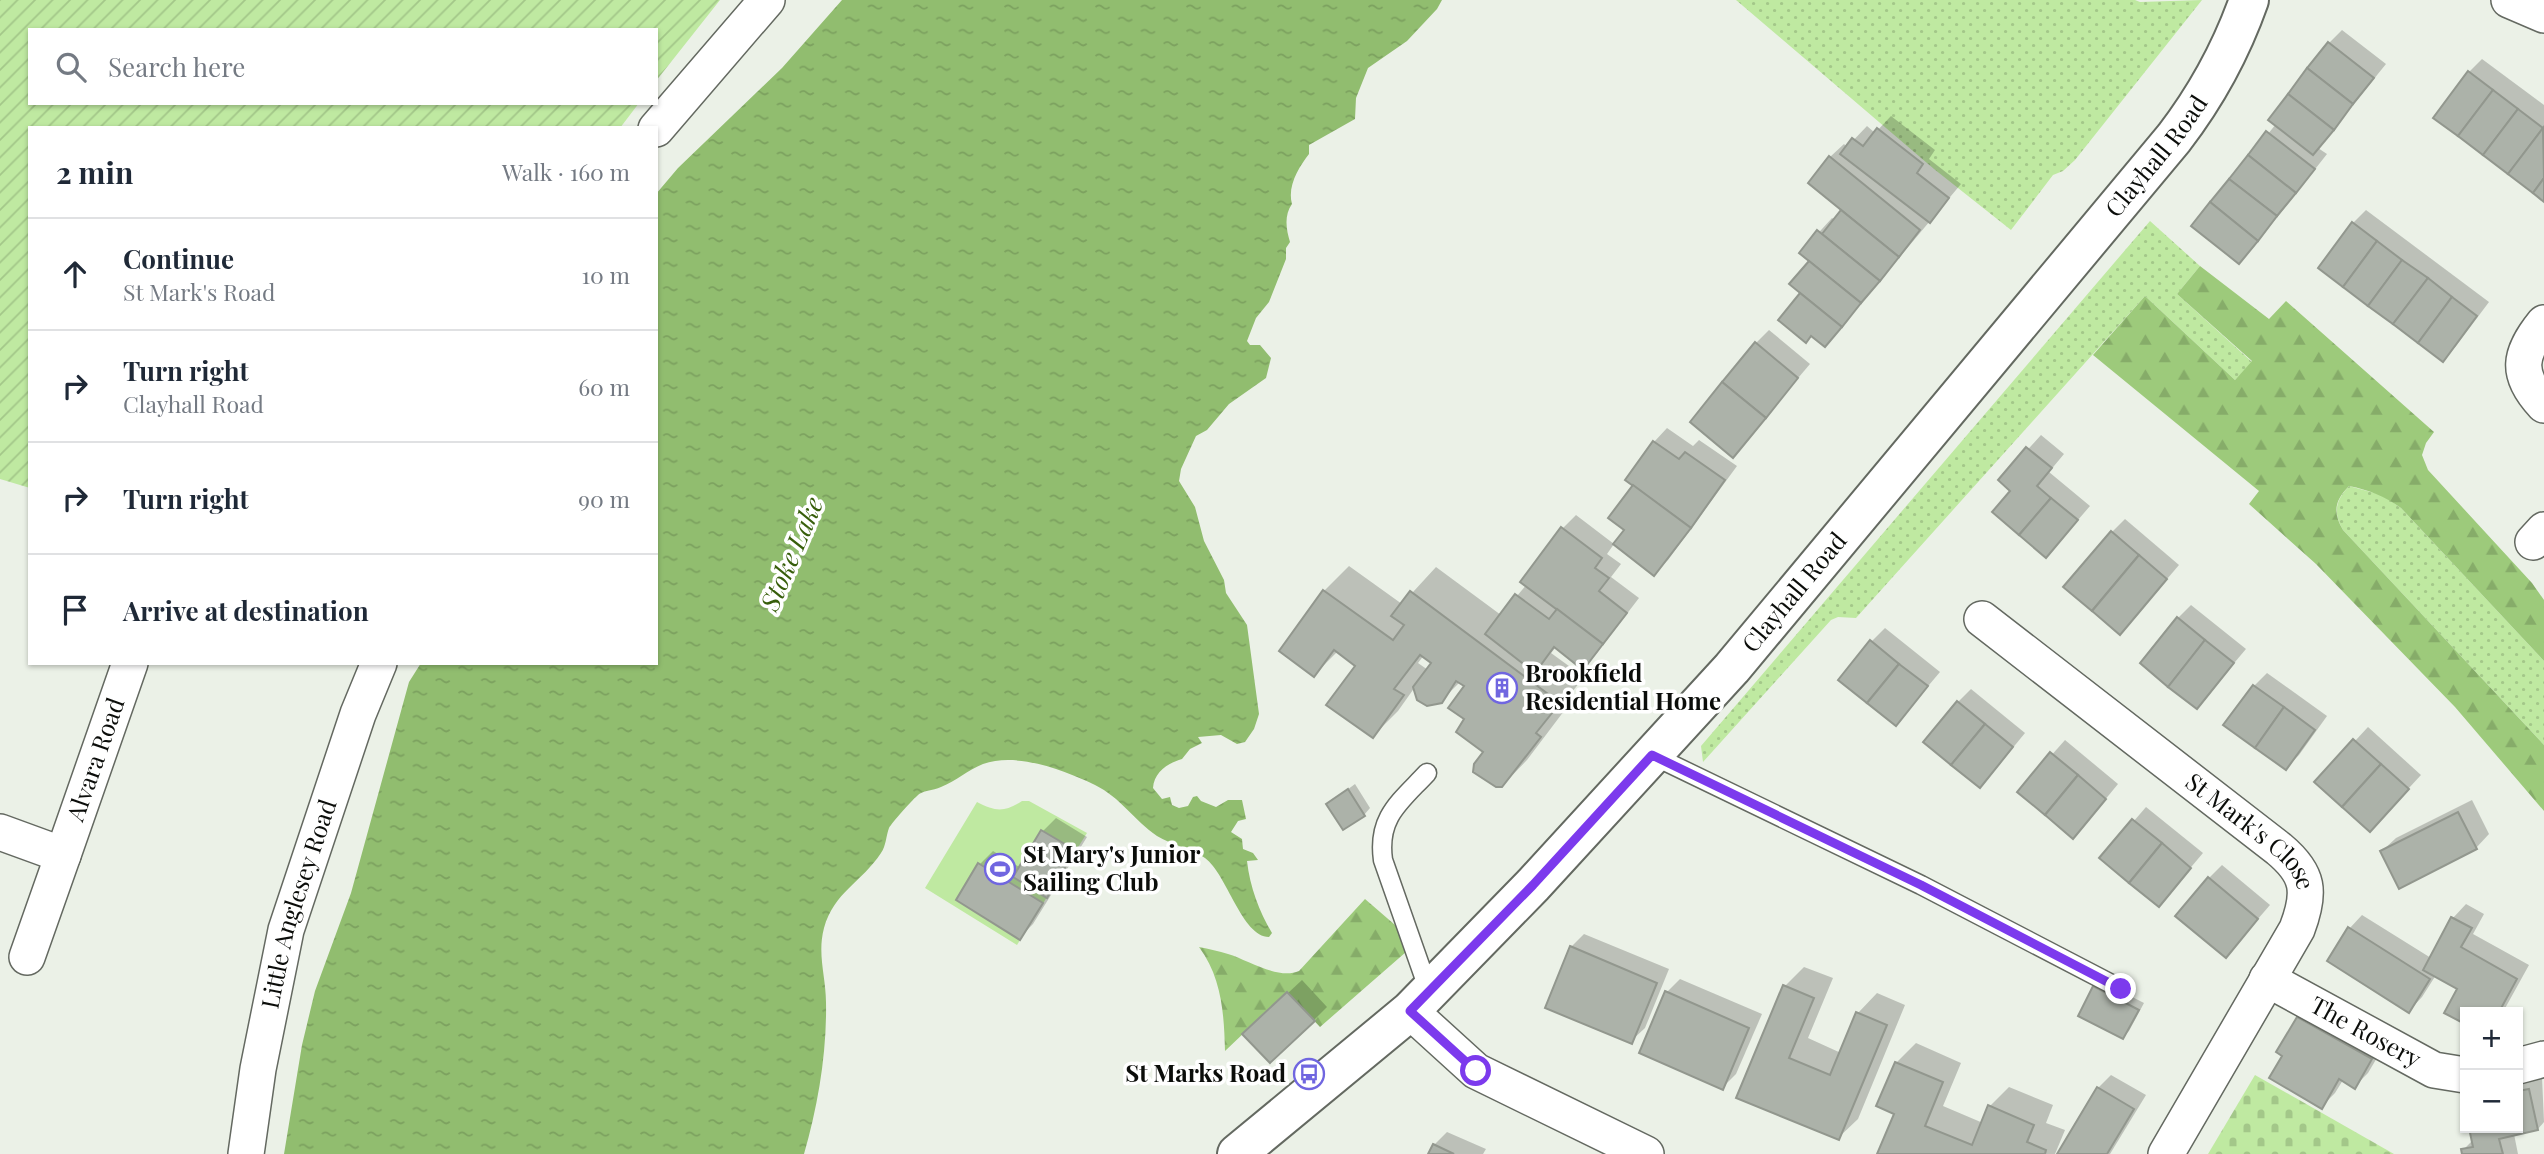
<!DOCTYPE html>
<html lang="en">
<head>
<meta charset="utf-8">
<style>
  :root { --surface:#fff; --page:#f6f6f7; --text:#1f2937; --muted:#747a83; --line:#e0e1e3 }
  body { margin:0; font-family:"Playfair Display",serif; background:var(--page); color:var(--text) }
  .controls { position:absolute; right:21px; bottom:21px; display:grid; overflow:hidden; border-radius:0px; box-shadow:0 2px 5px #0004 }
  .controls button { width:63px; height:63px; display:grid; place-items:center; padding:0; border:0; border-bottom:2px solid var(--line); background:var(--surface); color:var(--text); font:35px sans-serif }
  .stop { position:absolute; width:21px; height:21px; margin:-16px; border:5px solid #7c3aed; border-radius:50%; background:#fff }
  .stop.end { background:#7c3aed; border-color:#fff; box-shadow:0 2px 7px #0008 }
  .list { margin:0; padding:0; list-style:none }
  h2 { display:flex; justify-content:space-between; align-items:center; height:91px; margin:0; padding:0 28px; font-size:30px }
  h2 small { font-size:23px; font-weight:400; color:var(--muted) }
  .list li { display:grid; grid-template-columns:46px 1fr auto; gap:21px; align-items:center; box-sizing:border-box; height:112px; padding:0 28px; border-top:2px solid var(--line) }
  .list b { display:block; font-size:26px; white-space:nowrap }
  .list p { margin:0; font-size:23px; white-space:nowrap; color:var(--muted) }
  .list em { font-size:23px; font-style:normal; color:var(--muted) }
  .icon { flex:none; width:38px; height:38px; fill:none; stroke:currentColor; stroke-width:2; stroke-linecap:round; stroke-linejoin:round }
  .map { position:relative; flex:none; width:2544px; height:1154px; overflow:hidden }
  .search { position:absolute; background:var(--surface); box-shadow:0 2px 5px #0004; left:28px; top:28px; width:630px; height:77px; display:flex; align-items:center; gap:18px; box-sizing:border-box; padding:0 24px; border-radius:0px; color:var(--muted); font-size:26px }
  .panel { position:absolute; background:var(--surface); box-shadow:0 2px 5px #0004; left:28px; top:126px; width:630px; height:539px; border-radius:0px }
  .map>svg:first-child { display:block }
  .grass { fill:url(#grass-dots) }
  .forest { fill:url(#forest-firs) }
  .cemetery { fill:url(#cemetery-stones) }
  .garden { fill:url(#garden-furrows) }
  .pitch { fill:#bfe9a1 }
  .water { fill:url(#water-ripples) }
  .shadow { fill:#0003; fill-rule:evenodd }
  .building { fill:#acb2a9; stroke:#92978e; stroke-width:2 }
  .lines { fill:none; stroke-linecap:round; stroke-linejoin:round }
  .service-casing { stroke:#646961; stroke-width:21 }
  .minor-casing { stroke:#646961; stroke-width:38 }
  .tertiary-casing { stroke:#646961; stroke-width:42 }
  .service { stroke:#fff; stroke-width:18 }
  .minor { stroke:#fff; stroke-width:35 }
  .tertiary { stroke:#fff; stroke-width:38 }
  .route { stroke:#7c3aed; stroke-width:9 }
  .labels { text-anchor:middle; stroke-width:7; stroke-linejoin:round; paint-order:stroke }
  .street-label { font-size:24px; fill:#0b0d0a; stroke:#fff }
  .poi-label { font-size:24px; font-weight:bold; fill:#0b0d0a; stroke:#fff; text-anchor:start }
  .water-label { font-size:26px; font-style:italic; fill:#375e0b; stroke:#fff }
</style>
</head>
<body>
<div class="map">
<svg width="2544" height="1154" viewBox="0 0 2544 1154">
  <defs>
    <pattern id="grass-dots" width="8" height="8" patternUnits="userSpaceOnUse" patternTransform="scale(1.75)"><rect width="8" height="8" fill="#bfe9a1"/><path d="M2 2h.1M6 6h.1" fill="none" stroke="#a3c789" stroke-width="1.8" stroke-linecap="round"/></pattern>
    <pattern id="forest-firs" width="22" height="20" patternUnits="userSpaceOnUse" patternTransform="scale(1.75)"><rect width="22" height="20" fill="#9dca7b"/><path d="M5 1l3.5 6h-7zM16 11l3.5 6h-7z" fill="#86ac69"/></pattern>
    <pattern id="cemetery-stones" width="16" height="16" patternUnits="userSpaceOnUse" patternTransform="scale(1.75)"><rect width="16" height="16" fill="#bfe9a1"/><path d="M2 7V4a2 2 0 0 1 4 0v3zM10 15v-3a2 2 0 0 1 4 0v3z" fill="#a3c789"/></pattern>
    <pattern id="garden-furrows" width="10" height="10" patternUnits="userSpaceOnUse" patternTransform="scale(1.75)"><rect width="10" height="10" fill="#bfe9a1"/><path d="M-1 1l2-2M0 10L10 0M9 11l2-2" fill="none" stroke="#a3c789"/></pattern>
    <pattern id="water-ripples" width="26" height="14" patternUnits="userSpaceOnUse" patternTransform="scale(1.75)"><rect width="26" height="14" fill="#91bd6f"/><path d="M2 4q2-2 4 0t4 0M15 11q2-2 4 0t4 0" fill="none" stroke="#7ca15f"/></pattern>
  </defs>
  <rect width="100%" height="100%" fill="#ebf1e7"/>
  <g class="grass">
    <polygon points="1736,0 2135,0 2140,2 2202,0 2075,160 2063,171 2053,175 2011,230 1934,169"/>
    <polygon points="2150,221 2200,266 2177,294 2252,362 2235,380 2145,296 1856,618 1838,617 1831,620 1703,762 1701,746"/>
    <path d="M2349,486L2382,495L2401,508L2544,661V745L2343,530C2333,513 2335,501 2349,486Z"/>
  </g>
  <g class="forest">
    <path d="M2200,266L2269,319L2286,301L2434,432L2426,443L2422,455L2428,470L2532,583L2544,600V661L2401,508C2384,496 2369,490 2349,486C2334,501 2333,513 2343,530L2544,745V811L2455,707L2316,564L2249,504L2259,491L2093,355L2145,296L2235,380L2252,361L2177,294Z"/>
    <path d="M1365,899L1402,931L1414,945L1320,1027L1287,992L1225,1051C1224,1014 1222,978 1199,947C1209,949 1219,951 1228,954C1248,960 1278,980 1299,971Z"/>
  </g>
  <polygon class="cemetery" points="2255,1075 2394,1154 2208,1154"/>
  <polygon class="garden" points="0,0 720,0 656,81 656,30 30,30 30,103 639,103 620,128 30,128 30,488 0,479"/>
  <path class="pitch" d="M1022,801H1029L1087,833L1017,945L925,888L977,802C996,812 1005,812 1022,801Z"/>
  <path class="water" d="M842,0H1442L1437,9L1407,41L1368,68L1356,98L1355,119L1309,145V154C1299,167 1287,186 1292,204C1284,215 1286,229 1290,242L1286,248V259L1269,302L1256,318L1247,341L1250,345H1260L1271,358L1266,378L1229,404L1207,430L1196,436L1181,469L1179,481L1195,507L1204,541L1224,580L1226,593L1247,625L1259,714L1254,729L1245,742L1237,744L1221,735L1198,737L1202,743L1190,749L1182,759C1168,763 1154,772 1153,788L1162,799L1170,797L1172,805L1179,808L1188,806L1193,797L1197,796L1201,801L1216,807L1228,800H1242L1246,819L1238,821L1231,832L1242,839L1243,849L1253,853L1258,860L1247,861C1250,887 1259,911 1272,933L1269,937C1242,937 1227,874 1205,858C1191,848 1171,845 1157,836C1135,821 1120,797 1095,785C1064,770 1017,752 983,764C968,770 956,781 941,787C933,791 922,790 917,796C911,801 892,823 889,828C886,836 886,846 881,853C862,882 834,892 824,928C817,954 826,977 826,1002C827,1052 818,1106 804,1154H284L302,1045L315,991L351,893L409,682L421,663H656V194L678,168L782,68Z"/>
  <g class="shadow">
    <polygon points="2342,30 2386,64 2318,148 2327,154 2252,249 2239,262 2194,226 2276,124 2329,43"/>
    <polygon points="2482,59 2544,105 2544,200 2469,72"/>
    <polygon points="1891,116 1935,150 1929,159 1961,184 1831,339 1812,334 1781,320 1802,293 1811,261 1801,252 1832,218 1835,220 1844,210 1830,157 1844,144 1847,147 1867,126 1875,133"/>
    <polygon points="2366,210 2489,302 2456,346 2443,360 2353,223"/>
    <polygon points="1769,330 1810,364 1733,455 1756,343"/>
    <polygon points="1667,428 1693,446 1699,440 1737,466 1668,560 1654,573 1626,530 1635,484 1628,480 1654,442"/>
    <polygon points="2041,435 2064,454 2049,472 2090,506 2059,542 2000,480"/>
    <path d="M1576,515L1614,544L1607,554L1621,564L1611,577L1639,598L1596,654L1583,667L1556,647L1551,653L1584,677L1560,707L1564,711L1527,760L1502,786L1485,751L1467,686L1460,682L1441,701L1415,687L1398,711L1373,736L1357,665L1338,651L1314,675L1281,651L1324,591L1349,566L1402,604L1436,567L1501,615L1527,584L1523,581L1563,528ZM1424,655L1434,663L1428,670L1418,663Z"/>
    <polygon points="2125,519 2179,565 2133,619 2112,532"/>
    <polygon points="2191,605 2246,649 2197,707 2178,618"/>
    <polygon points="1885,628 1940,672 1896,724 1872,641"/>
    <polygon points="2267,673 2327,716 2299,755 2286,768 2254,686"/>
    <polygon points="1971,689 2025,733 1993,772 1958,702"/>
    <polygon points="2368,727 2421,775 2383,816 2317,782"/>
    <polygon points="2065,740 2118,784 2086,823 2019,792"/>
    <polygon points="1355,784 1370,808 1364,815 1328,804"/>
    <polygon points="2472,800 2489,834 2476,848 2382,851 2396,838"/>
    <polygon points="2146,807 2203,853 2159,905 2102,858"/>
    <polygon points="1056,818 1087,837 1033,924 1020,937 958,899 980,864 993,851 1021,868 1043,831"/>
    <polygon points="2222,865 2270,905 2226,956 2209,878"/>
    <polygon points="2466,904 2484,914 2473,934 2529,965 2503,1012 2465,1012 2465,1022 2447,1012 2459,988 2436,975 2422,997 2409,1011 2349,929 2362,915 2431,958 2453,918"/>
    <polygon points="1584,934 1669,969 1645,1028 1631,1041 1571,947"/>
    <polygon points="1804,967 1833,978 1808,1038 1841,1053 1858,1013 1877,993 1905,1005 1858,1119 1838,1138 1739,1097 1785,986"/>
    <polygon points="1680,979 1762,1014 1736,1074 1722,1088 1667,992"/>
    <polygon points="1302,980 1327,1007 1314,1020 1258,1021"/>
    <polygon points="2101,981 2144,1003 2129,1031 2123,1037 2094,987"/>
    <polygon points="2312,1005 2384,1046 2368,1073 2355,1086 2343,1080 2335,1093 2322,1106 2285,1055 2299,1018"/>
    <polygon points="1916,1043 1961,1063 1943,1106 1983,1123 1990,1106 2009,1087 2053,1105 2046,1123 2065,1130 2055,1154 1879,1154 1896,1113 1896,1063"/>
    <polygon points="2111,1075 2146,1095 2110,1154 2059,1154 2098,1088"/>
    <polygon points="2542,1077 2544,1122 2538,1129 2514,1134 2518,1154 2464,1154 2463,1150 2473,1140 2470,1128 2518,1128 2518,1082"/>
    <polygon points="1447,1132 1486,1149 1483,1154 1430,1154 1434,1145"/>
  </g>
  <g class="building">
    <polygon points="2328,42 2374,78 2353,104 2307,68"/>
    <polygon points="2307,68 2353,104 2334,130 2288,94"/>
    <polygon points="2468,71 2493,90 2458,136 2433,118"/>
    <polygon points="2493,90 2518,109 2483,155 2458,136"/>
    <polygon points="2288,94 2334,130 2313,155 2268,120"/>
    <polygon points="2518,109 2543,128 2508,174 2483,155"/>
    <polygon points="1877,128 1923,164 1917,173 1949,198 1930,223 1840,154 1852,138 1863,146"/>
    <polygon points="2543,128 2544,178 2533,193 2508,174"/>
    <polygon points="2266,131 2315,169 2296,193 2248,155"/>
    <polygon points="2248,155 2296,193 2277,216 2229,179"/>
    <polygon points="1829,156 1920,230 1899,257 1808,183"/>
    <polygon points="2544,178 2544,202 2533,193"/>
    <polygon points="2229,179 2277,216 2258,241 2210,202"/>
    <polygon points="2210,202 2258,241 2239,264 2191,226"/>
    <polygon points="1841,210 1899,257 1880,281 1822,234"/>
    <polygon points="2352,222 2377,241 2343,287 2318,268"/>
    <polygon points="1817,230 1880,281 1861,303 1799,253"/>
    <polygon points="2377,241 2402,260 2368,306 2343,287"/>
    <polygon points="2402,260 2428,278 2393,324 2368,306"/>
    <polygon points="1809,261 1861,303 1842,327 1789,284"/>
    <polygon points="2428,278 2452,297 2418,343 2393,324"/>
    <polygon points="1800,293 1842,327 1825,347 1811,336 1806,343 1778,320"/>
    <polygon points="2452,297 2477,316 2443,362 2418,343"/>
    <polygon points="1755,342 1798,378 1766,418 1722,382"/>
    <polygon points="1722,382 1766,418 1733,458 1690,422"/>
    <polygon points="1653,441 1679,459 1685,452 1725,480 1691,528 1625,480"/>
    <polygon points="2026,447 2052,468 2037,486 2051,498 2019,535 1992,512 2010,491 1998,480"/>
    <polygon points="1633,485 1691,528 1654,576 1613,544 1624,530 1608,518"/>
    <polygon points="2051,498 2078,520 2046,558 2019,535"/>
    <polygon points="1561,527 1602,558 1595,568 1609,578 1599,591 1627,613 1603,644 1520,582"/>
    <polygon points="2111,531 2139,555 2092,611 2063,587"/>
    <polygon points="2139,555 2167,579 2120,635 2092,611"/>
    <polygon points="1323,590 1393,640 1404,625 1391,616 1410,591 1560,703 1536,733 1541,737 1502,787 1496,787 1473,772 1474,764 1483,752 1456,732 1464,719 1448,708 1464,686 1456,681 1442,703 1427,706 1417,700 1413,687 1431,663 1420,655 1394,689 1404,695 1373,738 1326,705 1355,666 1334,650 1314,677 1279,651"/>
    <polygon points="1515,594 1549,619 1557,609 1603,644 1583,670 1554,647 1535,673 1485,634"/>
    <polygon points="2177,617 2205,640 2168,687 2140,663"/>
    <polygon points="1870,640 1899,664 1867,703 1838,680"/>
    <polygon points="2205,640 2234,663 2197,709 2168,687"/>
    <polygon points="1899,664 1928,686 1896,726 1867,703"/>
    <polygon points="2253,685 2284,707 2255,748 2223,725"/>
    <polygon points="1957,701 1985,724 1951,765 1923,742"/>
    <polygon points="2284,707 2315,730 2286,770 2255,748"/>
    <polygon points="1985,724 2013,747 1980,788 1951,765"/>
    <polygon points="2353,739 2381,764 2342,807 2314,782"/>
    <polygon points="2050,752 2078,775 2045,815 2017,792"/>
    <polygon points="2381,764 2409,789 2370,832 2342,807"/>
    <polygon points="2078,775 2106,799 2073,839 2045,815"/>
    <polygon points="1348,789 1365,816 1343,830 1326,804"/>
    <polygon points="2458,812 2477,849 2399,889 2380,851"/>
    <polygon points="2132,819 2162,843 2129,883 2099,858"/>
    <polygon points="1041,830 1075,850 1047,898 1013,877"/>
    <polygon points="2162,843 2191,868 2159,907 2129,883"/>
    <polygon points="978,863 1043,903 1020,940 956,900"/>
    <polygon points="2208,877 2258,919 2226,958 2175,916"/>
    <polygon points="2451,917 2472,928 2461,947 2517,979 2499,1012 2465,1012 2465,1024 2444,1013 2457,989 2423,970"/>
    <polygon points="2348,927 2430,979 2409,1013 2327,961"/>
    <polygon points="1570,946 1657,983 1632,1044 1545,1008"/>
    <polygon points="1783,985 1814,998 1789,1058 1830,1075 1856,1012 1887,1025 1839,1140 1736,1098"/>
    <polygon points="2093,986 2139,1010 2123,1039 2078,1016"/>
    <polygon points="1665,991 1749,1028 1723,1090 1639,1053"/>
    <polygon points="1287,992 1315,1021 1270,1063 1242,1034"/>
    <polygon points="2297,1017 2372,1059 2355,1089 2339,1079 2322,1109 2269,1078 2282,1056 2276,1052"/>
    <polygon points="1895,1062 1943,1082 1925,1126 1972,1145 1988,1105 2034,1125 2027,1142 2046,1150 2045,1154 1877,1154 1894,1114 1876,1106"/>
    <polygon points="2097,1087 2134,1109 2107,1154 2057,1154"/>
    <polygon points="2529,1089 2538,1130 2499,1139 2503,1154 2462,1154 2461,1149 2473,1147 2469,1128 2518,1128 2518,1091"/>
    <polygon points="1433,1144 1454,1154 1428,1154"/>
  </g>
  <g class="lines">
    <g class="service-casing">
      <g id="service">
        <polyline points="1652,755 1921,885 2121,989"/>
        <path d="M1427,773C1400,802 1377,817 1383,860L1429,991"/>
      </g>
    </g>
    <g class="minor-casing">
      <g id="minor">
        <polyline points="2509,0 2544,15"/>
        <polyline points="656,129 767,0"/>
        <path d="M2544,323C2519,354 2515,374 2544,405"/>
        <polyline points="2533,542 2544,530"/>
        <path id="s1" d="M1982,619L2279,849C2309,874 2311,892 2297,929L2166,1154"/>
        <path id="s2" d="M0,832L63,855L130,663"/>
        <polyline points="27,957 63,855"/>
        <path id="s3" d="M2267,979L2434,1070L2465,1075"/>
        <polyline points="1410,1011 1476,1071 1646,1154"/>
        <polyline points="2518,1066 2544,1059"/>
        <path id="s4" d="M246,1154L258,1069L286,930L358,714L379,663"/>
      </g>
    </g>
    <g class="tertiary-casing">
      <g id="tertiary">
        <path id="s5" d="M1237,1154L1410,1011L1533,885L1732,668L2174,138C2207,95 2231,51 2249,0"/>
      </g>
    </g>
    <use href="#service" class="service"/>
    <use href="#minor" class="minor"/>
    <use href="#tertiary" class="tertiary"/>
  </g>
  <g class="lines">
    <polyline class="route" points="1476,1071 1410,1011 1533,885 1652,755 1921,885 2121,989"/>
  </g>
  <defs>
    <g id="building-ring" transform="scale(1.575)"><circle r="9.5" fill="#fff" stroke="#7066e0" stroke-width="1.5"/><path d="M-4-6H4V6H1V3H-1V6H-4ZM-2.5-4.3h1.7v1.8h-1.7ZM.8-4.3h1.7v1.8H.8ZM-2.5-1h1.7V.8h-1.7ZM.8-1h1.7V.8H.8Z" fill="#7066e0"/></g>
    <g id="stadium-ring" transform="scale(1.575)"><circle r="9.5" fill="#fff" stroke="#7066e0" stroke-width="1.5"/><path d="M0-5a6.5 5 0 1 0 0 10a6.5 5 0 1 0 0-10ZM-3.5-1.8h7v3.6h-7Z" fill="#7066e0"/></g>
    <g id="bus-ring" transform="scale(1.575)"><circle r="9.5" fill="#fff" stroke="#7066e0" stroke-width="1.5"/><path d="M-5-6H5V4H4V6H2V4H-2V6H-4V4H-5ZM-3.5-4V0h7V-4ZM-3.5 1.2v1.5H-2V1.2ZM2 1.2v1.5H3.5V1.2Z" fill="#7066e0"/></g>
  </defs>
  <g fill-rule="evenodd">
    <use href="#building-ring" x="1502" y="688"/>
    <use href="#stadium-ring" x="1000" y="869"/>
    <use href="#bus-ring" x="1309" y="1074"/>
  </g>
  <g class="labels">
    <g class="street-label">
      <text dy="8" stroke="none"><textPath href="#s5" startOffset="1360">Clayhall Road</textPath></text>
      <text dy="8" stroke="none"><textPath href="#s5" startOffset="793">Clayhall Road</textPath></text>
      <text dy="8" stroke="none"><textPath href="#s2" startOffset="168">Alvara Road</textPath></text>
      <text dy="8" stroke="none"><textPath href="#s1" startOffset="343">St Mark's Close</textPath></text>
      <text dy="8" stroke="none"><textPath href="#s4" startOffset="256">Little Anglesey Road</textPath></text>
      <text dy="8" stroke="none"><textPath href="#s3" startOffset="112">The Rosery</textPath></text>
    </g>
    <g class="poi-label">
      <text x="1525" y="682">Brookfield<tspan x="1525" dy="28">Residential Home</tspan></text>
      <text x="1023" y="863">St Mary's Junior<tspan x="1023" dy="28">Sailing Club</tspan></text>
      <text x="1286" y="1082" text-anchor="end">St Marks Road</text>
    </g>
    <g class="water-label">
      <text transform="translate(792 554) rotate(-67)" y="9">Stoke Lake</text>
    </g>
  </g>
</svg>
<div class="controls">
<button>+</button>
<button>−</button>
</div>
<div class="stop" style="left:1476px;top:1071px"></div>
<div class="stop end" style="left:2121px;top:989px"></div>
<div class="search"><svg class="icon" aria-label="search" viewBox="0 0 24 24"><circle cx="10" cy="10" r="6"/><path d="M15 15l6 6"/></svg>Search here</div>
<section class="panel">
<h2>2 min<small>Walk · 160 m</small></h2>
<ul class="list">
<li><svg class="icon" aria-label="ahead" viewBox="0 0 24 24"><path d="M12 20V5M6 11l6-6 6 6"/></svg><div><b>Continue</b><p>St Mark's Road</p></div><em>10 m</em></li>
<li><svg class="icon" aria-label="right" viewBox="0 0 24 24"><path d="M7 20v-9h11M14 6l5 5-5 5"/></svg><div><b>Turn right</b><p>Clayhall Road</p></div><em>60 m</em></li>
<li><svg class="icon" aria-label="right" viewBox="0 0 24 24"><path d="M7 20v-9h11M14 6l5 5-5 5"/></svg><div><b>Turn right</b></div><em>90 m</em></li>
<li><svg class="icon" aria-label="arrive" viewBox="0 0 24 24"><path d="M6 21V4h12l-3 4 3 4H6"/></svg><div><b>Arrive at destination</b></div></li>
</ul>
</section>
</div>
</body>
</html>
